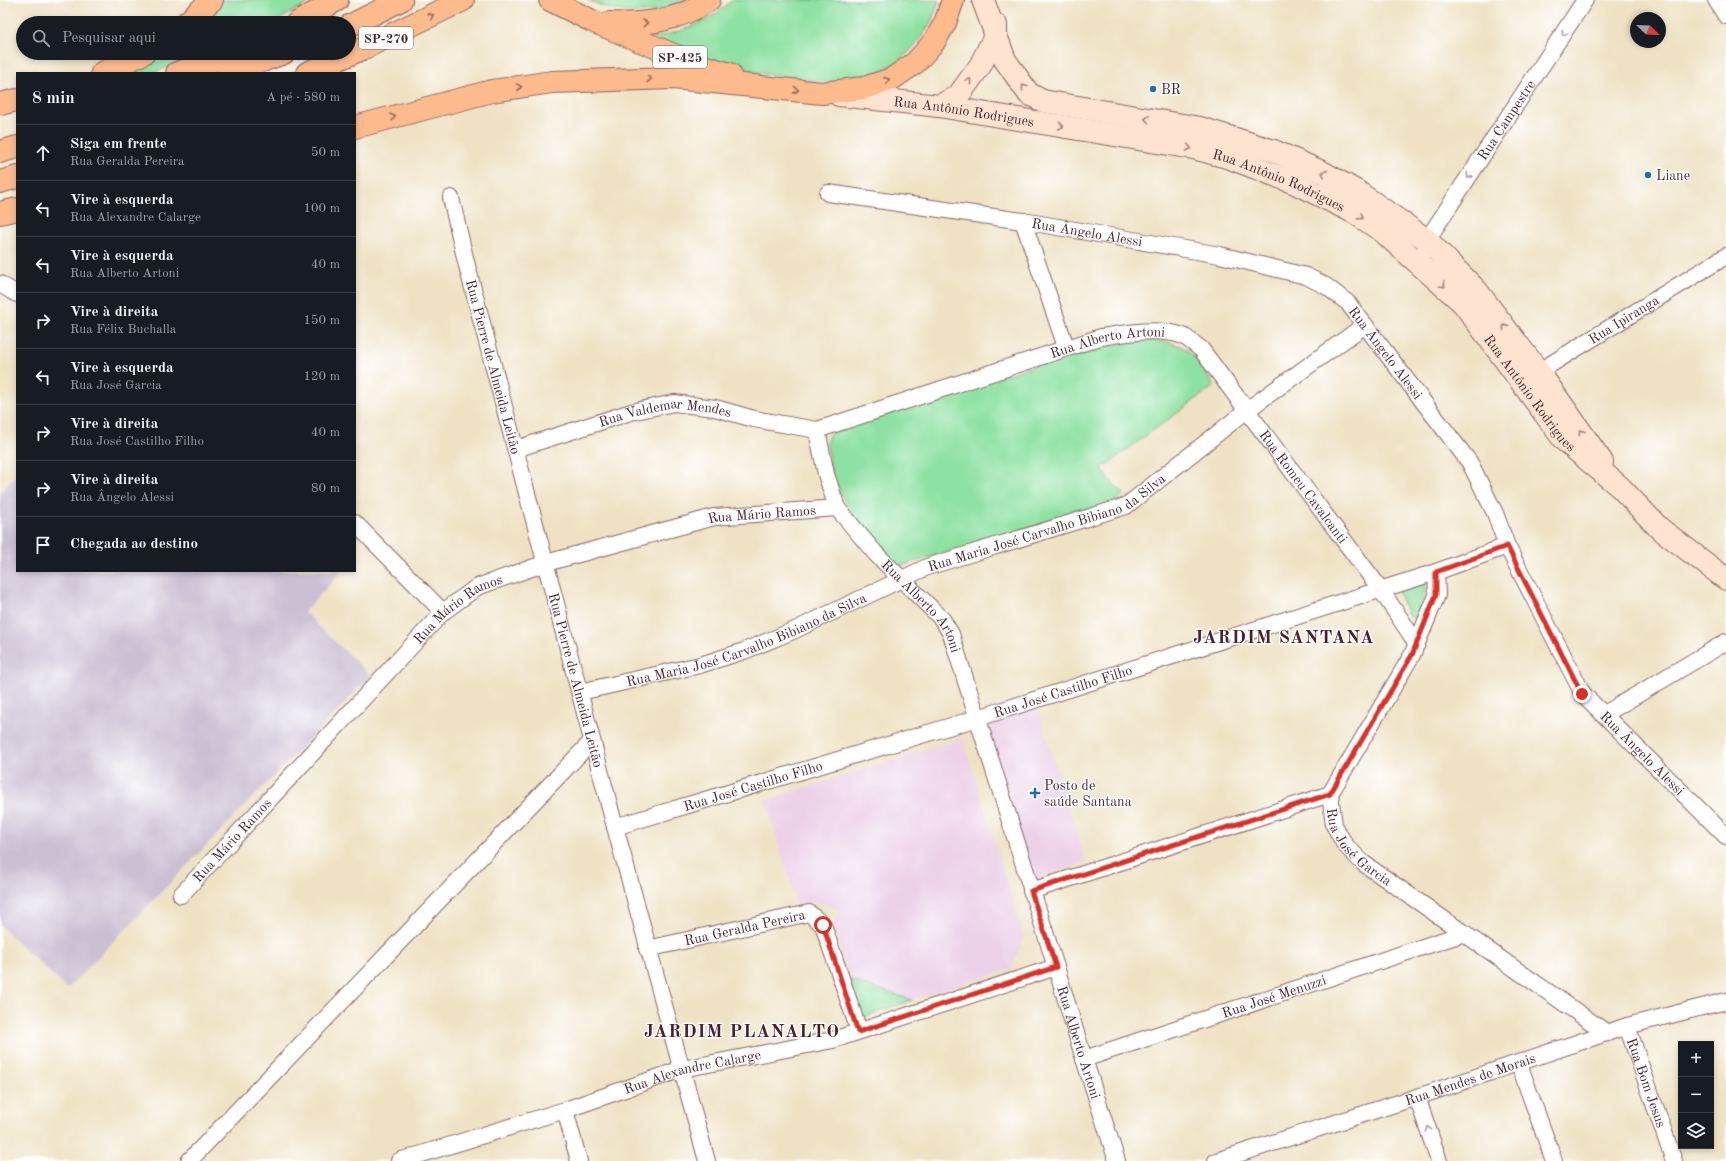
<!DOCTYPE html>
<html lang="pt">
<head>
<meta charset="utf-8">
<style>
  :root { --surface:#171b24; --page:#242831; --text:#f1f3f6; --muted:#9ea1a6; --line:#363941 }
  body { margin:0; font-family:"Old Standard TT",serif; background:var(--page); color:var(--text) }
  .controls { position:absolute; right:12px; bottom:12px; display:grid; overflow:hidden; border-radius:0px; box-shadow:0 2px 6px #0003 }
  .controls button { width:36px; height:36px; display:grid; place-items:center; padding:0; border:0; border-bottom:1px solid var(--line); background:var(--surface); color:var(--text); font:20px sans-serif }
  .compass { position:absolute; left:1630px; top:12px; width:36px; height:36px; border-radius:50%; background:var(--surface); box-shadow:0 2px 6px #0003; rotate:113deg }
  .stop { position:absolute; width:12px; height:12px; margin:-9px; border:3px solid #d93025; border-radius:50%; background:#fff }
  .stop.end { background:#d93025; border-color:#fff; box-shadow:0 1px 4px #0008 }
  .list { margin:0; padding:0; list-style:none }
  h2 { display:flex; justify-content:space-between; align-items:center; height:52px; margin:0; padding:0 16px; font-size:17px }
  h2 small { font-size:13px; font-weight:400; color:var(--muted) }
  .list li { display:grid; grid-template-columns:26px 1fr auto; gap:12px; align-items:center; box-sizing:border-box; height:56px; padding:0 16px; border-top:1px solid var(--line) }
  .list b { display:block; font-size:15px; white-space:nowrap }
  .list p { margin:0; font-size:13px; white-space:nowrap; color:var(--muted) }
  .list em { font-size:13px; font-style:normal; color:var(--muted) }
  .icon { flex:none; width:22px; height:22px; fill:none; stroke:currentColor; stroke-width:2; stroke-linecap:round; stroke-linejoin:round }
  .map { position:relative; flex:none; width:1726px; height:1161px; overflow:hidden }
  .search { position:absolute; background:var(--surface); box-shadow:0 2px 6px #0003; left:16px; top:16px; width:340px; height:44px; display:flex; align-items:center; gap:10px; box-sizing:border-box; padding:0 14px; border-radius:22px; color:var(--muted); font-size:15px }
  .panel { position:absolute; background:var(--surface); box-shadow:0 2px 6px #0003; left:16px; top:72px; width:340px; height:500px; border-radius:0px }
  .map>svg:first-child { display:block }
  .built { fill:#ecd1e9 }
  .industrial { fill:#cbbfd4 }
  .green { fill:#8de1a2; stroke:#6c8066 }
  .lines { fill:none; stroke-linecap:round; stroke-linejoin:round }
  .street-casing { stroke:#846361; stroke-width:18 }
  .secondary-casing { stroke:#846361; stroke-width:24 }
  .highway-casing { stroke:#846361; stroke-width:24 }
  .street { stroke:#fff; stroke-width:16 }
  .secondary { stroke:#fee3d1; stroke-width:22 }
  .highway { stroke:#fcba8d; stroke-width:22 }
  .oneway { stroke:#9a6557 }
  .oneway2 { stroke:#ae9aa0 }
  .oneway3 { stroke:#a4817e }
  .route { stroke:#d93025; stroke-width:5 }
  .poi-dot { fill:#1f6fb2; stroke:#fff; stroke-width:1.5 }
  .labels { text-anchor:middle; stroke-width:3; stroke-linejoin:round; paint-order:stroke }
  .shield { fill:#fff; stroke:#80626b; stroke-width:1 }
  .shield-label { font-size:13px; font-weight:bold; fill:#4a1f2b }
  .poi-label { font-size:14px; fill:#4a1f2b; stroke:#fff; text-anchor:start }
  .street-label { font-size:14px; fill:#4a1f2b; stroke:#fff }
  .district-label { font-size:18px; font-weight:bold; letter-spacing:1px; fill:#4a1f2b; stroke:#fff }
</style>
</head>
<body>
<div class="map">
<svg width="1726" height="1161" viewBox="0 0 1726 1161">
  <rect width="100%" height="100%" fill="#fff"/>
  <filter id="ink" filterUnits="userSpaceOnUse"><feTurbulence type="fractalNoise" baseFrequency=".025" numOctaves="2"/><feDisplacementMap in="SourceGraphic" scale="8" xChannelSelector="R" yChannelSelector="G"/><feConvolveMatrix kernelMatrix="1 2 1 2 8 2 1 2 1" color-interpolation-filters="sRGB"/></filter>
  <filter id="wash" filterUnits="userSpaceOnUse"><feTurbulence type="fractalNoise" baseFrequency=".012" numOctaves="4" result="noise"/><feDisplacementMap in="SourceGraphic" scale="16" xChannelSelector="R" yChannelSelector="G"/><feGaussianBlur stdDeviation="0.9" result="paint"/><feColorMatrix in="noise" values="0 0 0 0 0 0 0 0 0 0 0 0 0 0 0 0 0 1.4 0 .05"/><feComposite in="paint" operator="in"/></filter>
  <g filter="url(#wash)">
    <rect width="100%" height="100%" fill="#efe2c4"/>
    <g class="built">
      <polygon points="1037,707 1086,862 1032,880 983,724"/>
      <polygon points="963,738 1024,938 1011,969 912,1000 850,980 833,924 838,910 815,901 799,906 796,901 765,800"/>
    </g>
    <polygon class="industrial" points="17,475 17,571 342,571 304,612 371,676 67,989 0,925 0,493"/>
    <g class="green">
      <polygon points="220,0 314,0 272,23 196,23"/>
      <path d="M588,0H693C657,14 625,18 588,0Z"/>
      <path d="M732,0H939C927,45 889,77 844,83C833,84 821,81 810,80C778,77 746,71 714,62C693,56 672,46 652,38C682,32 710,22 732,0Z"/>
      <polygon points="154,53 206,53 151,73 118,73"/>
      <path d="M1144,339C1191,344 1189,349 1214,386L1102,468L1109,480L1124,494L1112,504L900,566L895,565L887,560C863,527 833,495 828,453C827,445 826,439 831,432L1098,345L1121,340Z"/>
      <polygon points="1426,584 1418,618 1412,618 1408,615 1397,589"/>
      <polygon points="850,980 912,1000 864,1017 860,1014"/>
    </g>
  </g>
  <g filter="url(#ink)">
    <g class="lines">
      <g class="street-casing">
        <g id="street">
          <polyline points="1716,0 1726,16"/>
          <path id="s1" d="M828,193L1023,221L1220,255L1306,276L1326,286L1348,303L1470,463L1495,513L1507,546L1583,694L1726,836"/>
          <path id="s2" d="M451,198L467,266L615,827L707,1161"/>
          <polyline points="1023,221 1066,347"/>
          <path id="s3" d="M1425,251L1427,240L1585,0"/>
          <polyline points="0,284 17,294"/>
          <path id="s4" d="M1530,377L1726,256"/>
          <path id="s5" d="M817,430L826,474L837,508L876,554L942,619L951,634L1056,967L1084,1059L1117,1161"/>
          <path id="s6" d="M516,449L631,412L674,403L715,408L754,419L817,430L1101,337C1126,333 1158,327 1183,336C1189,339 1195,345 1201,349L1381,590L1417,644"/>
          <polyline points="355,523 443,612"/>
          <path id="s7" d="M1436,572L1437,595L1412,655L1330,794L1334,825L1345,845L1363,863L1607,1033"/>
          <path id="s8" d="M580,692L700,665L744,651L795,630L927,567L1126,506L1247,410L1365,325"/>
          <polyline points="1603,715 1726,642"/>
          <path id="s9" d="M615,827L978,718L1436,572L1507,546"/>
          <polyline points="1031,891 1330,794"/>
          <path id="s10" d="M181,895L443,612L477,587L546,563L714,517L837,508"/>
          <path id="s11" d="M647,949L809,913L823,925L859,1031"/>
          <path id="s12" d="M1627,1026L1674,1161"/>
          <path id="s13" d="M1084,1059L1465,933"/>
          <polyline points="1519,1064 1554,1161"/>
          <polyline points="1417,1097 1439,1161"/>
          <polyline points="565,1110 579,1161"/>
          <polyline points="189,1161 592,741"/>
          <path id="s14" d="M399,1161L565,1110L682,1069L833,1040L1056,967"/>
          <path id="s15" d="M1216,1161L1417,1097L1627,1026L1726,1001"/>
        </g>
      </g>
      <g class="secondary-casing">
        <g id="secondary">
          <polyline points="983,0 1005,60 1029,94 1043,101 1200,128 1274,151 1324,173 1358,192 1427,240 1477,291 1539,372 1602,462"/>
          <path id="s16" d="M839,95L939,106L1193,148L1230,158L1295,183L1355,213L1382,231L1463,303L1564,440L1620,487L1659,528L1726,579"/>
          <polyline points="939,106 958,96 980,66 996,34 996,25"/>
        </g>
      </g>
      <g class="highway-casing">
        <g id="highway">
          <polyline points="550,0 592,21 696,64 730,74"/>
          <polyline points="186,23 212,0"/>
          <polyline points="297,23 337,0"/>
          <path d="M609,23C645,25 679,21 709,0"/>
          <polyline points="349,26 401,0"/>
          <polyline points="102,73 144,53"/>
          <polyline points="177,73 237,53"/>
          <polyline points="229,73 284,53"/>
          <polyline points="307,73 360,50 463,0"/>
          <polyline points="0,104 17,100"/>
          <polyline points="355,127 492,91 552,82 673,78 822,93 864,88 892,79 915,63 934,42 945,23 953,0"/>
          <polyline points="0,152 17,147"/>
          <polyline points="0,182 17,177"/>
          <polyline points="0,213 17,209"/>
        </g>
      </g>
      <use href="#street" class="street"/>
      <use href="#secondary" class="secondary"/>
      <use href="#highway" class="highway"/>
    </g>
    <defs><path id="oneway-chevron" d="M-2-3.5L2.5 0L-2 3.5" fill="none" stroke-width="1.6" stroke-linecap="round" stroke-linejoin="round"/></defs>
    <g class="oneway">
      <use href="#oneway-chevron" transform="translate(431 16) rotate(-26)"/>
      <use href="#oneway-chevron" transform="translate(645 23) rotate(-5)"/>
      <use href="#oneway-chevron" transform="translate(649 79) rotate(-1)"/>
      <use href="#oneway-chevron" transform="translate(887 80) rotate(-21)"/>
      <use href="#oneway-chevron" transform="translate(519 87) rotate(-9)"/>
      <use href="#oneway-chevron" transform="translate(796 90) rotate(7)"/>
      <use href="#oneway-chevron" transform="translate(393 117) rotate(-14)"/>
    </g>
    <g class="oneway2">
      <use href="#oneway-chevron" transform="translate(1564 33) rotate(123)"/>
      <use href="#oneway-chevron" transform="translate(1469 176) rotate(123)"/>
      <use href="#oneway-chevron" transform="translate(1428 1129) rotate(-108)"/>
    </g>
    <g class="oneway3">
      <use href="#oneway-chevron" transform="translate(969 81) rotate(-53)"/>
      <use href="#oneway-chevron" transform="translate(1024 87) rotate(-128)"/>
      <use href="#oneway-chevron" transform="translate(1147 119) rotate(-172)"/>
      <use href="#oneway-chevron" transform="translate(1061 126) rotate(10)"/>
      <use href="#oneway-chevron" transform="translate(1189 148) rotate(11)"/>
      <use href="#oneway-chevron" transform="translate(1324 173) rotate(-153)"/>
      <use href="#oneway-chevron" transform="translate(1361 217) rotate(33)"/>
      <use href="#oneway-chevron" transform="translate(1443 285) rotate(42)"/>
      <use href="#oneway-chevron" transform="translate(1505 327) rotate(-128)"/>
      <use href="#oneway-chevron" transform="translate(1581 432) rotate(-125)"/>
    </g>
  </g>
  <g class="lines" filter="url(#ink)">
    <polyline class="route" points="823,925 858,1032 1056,967 1031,891 1330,794 1412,655 1436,595 1436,572 1507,546 1582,694"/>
  </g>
  <g class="poi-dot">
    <circle cx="1153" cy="89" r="4"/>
    <circle cx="1648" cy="175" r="4"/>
    <path d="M1033 787h4v4h4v4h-4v4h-4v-4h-4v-4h4z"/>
  </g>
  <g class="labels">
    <g class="shield">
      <rect x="359" y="27" width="54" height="22" rx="3"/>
      <rect x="653" y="46" width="54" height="22" rx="3"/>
    </g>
    <g class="shield-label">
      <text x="386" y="43">SP-270</text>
      <text x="680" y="62">SP-425</text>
    </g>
    <g class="poi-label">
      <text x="1161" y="94">BR</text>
      <text x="1656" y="180">Liane</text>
      <text x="1044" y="790">Posto de<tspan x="1044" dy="16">saúde Santana</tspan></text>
    </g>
    <g class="street-label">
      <text dy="5" stroke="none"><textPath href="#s16" startOffset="126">Rua Antônio Rodrigues</textPath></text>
      <text dy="5" stroke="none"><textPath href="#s3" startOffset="155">Rua Campestre</textPath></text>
      <text dy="5" stroke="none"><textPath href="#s16" startOffset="450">Rua Antônio Rodrigues</textPath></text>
      <text dy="5" stroke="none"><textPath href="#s1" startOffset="262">Rua Ângelo Alessi</textPath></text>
      <text dy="5" stroke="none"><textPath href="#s4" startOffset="110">Rua Ipiranga</textPath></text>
      <text dy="5" stroke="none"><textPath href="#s6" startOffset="615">Rua Alberto Artoni</textPath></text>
      <text dy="5" stroke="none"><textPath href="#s1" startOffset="598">Rua Ângelo Alessi</textPath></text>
      <text dy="5" stroke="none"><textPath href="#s2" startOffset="174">Rua Pierre de Almeida Leitão</textPath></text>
      <text dy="5" stroke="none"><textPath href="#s16" startOffset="786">Rua Antônio Rodrigues</textPath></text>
      <text dy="5" stroke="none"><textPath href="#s6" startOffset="155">Rua Valdemar Mendes</textPath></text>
      <text dy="5" stroke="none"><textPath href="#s6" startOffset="886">Rua Romeu Cavalcanti</textPath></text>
      <text dy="5" stroke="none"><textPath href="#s10" startOffset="723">Rua Mário Ramos</textPath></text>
      <text dy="5" stroke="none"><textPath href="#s8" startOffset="499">Rua Maria José Carvalho Bibiano da Silva</textPath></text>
      <text dy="5" stroke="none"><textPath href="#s5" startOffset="211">Rua Alberto Artoni</textPath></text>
      <text dy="5" stroke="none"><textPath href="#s10" startOffset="400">Rua Mário Ramos</textPath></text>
      <text dy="5" stroke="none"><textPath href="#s8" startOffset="175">Rua Maria José Carvalho Bibiano da Silva</textPath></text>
      <text dy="5" stroke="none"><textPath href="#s2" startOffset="498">Rua Pierre de Almeida Leitão</textPath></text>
      <text dy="5" stroke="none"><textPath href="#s9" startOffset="468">Rua José Castilho Filho</textPath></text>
      <text dy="5" stroke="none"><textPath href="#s1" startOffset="1078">Rua Ângelo Alessi</textPath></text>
      <text dy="5" stroke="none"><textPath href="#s9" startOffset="144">Rua José Castilho Filho</textPath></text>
      <text dy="5" stroke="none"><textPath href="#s10" startOffset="75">Rua Mário Ramos</textPath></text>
      <text dy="5" stroke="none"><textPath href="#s7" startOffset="313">Rua José Garcia</textPath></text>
      <text dy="5" stroke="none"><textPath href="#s11" startOffset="100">Rua Geralda Pereira</textPath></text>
      <text dy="5" stroke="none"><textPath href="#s13" startOffset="200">Rua José Menuzzi</textPath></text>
      <text dy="5" stroke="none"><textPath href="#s5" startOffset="679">Rua Alberto Artoni</textPath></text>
      <text dy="5" stroke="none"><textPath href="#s14" startOffset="307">Rua Alexandre Calarge</textPath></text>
      <text dy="5" stroke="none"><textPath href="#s15" startOffset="267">Rua Mendes de Morais</textPath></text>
      <text dy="5" stroke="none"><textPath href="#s12" startOffset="60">Rua Bom Jesus</textPath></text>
    </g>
    <g class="district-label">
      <text x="1284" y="643">JARDIM SANTANA</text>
      <text x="742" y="1037">JARDIM PLANALTO</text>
    </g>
  </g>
</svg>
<div class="controls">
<button>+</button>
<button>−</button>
<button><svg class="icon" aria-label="layers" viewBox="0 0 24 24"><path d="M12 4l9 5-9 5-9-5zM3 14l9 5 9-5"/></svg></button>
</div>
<svg class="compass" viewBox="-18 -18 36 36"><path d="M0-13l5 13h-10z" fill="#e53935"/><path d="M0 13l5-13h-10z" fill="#9ea1a6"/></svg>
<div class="stop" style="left:823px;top:925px"></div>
<div class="stop end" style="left:1582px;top:694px"></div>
<div class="search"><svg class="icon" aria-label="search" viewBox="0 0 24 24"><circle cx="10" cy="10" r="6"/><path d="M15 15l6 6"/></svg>Pesquisar aqui</div>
<section class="panel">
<h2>8 min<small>A pé · 580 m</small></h2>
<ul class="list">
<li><svg class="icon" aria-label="ahead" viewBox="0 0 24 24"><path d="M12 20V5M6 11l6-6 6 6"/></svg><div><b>Siga em frente</b><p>Rua Geralda Pereira</p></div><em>50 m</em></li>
<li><svg class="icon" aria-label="left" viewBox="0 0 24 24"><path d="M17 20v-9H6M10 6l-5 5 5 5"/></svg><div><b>Vire à esquerda</b><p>Rua Alexandre Calarge</p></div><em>100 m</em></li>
<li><svg class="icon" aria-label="left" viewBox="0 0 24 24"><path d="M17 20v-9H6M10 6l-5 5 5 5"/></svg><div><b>Vire à esquerda</b><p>Rua Alberto Artoni</p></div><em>40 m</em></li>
<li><svg class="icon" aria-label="right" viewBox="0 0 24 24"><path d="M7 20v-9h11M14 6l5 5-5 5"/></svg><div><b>Vire à direita</b><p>Rua Félix Buchalla</p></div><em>150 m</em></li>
<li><svg class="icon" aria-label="left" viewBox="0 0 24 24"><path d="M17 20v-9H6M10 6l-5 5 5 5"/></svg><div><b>Vire à esquerda</b><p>Rua José Garcia</p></div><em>120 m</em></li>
<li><svg class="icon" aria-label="right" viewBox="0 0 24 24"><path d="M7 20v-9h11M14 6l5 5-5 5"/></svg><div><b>Vire à direita</b><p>Rua José Castilho Filho</p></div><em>40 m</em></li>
<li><svg class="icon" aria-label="right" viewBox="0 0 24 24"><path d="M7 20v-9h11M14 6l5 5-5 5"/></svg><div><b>Vire à direita</b><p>Rua Ângelo Alessi</p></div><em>80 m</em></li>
<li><svg class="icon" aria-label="arrive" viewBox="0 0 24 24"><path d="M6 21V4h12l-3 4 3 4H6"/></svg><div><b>Chegada ao destino</b></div></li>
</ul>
</section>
</div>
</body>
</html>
